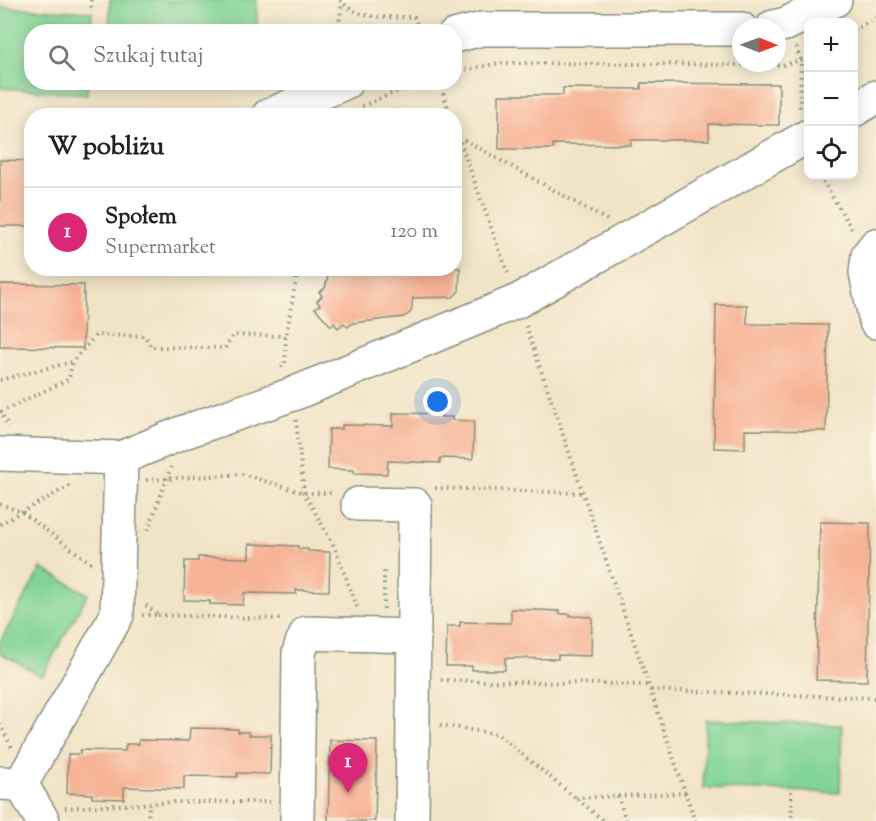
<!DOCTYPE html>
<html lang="pl">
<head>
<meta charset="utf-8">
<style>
  :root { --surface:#fff; --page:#f2f2f2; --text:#222; --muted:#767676; --line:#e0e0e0; --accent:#db2777 }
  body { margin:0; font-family:"Sorts Mill Goudy",serif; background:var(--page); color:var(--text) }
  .controls { position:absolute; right:18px; top:18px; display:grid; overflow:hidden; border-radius:12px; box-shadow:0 3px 15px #0003 }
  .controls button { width:54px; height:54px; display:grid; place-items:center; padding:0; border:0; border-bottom:2px solid var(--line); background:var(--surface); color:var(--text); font:30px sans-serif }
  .compass { position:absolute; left:732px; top:18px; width:54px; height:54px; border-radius:50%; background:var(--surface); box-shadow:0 3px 15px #0003; rotate:91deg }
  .you { position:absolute; left:438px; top:402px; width:21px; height:21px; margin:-15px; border:4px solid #fff; border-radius:50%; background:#1a73e8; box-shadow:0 0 0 9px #1a73e833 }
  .badge { display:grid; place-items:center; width:39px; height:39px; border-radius:50%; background:var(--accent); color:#fff; font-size:20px; font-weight:700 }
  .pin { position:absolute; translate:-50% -50px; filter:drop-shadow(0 2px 3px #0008) }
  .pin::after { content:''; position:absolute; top:32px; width:21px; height:18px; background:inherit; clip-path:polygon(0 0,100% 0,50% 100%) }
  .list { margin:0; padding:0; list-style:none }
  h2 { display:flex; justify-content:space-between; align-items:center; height:78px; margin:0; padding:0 24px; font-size:26px }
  h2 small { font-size:20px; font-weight:400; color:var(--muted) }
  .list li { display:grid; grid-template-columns:39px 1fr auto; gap:18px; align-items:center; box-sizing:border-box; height:90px; padding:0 24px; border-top:2px solid var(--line) }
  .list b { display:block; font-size:22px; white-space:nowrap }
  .list p { margin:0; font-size:20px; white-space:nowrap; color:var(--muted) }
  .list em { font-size:20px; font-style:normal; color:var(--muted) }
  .icon { flex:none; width:33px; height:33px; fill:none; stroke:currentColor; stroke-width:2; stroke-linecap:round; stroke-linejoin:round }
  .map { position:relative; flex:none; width:876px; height:821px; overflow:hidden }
  .search { position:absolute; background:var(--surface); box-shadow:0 3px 15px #0003; left:24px; top:24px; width:438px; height:66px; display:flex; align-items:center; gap:15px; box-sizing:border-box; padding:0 21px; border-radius:24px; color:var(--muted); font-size:22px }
  .panel { position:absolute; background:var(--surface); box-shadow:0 3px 15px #0003; left:24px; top:108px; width:438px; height:168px; border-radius:24px }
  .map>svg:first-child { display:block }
  .green { fill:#82d496; stroke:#508865; stroke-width:1.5 }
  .building { fill:#f6b295 }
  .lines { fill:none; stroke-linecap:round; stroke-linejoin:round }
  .minor-casing { stroke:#88907d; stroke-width:36 }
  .path { stroke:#88907d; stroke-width:4; stroke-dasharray:1.5 4.5; stroke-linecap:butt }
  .minor { stroke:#fff; stroke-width:33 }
</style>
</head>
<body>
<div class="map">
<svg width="876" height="821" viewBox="0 0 876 821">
  <rect width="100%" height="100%" fill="#fcf5e5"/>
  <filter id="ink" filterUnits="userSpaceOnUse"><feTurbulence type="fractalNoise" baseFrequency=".0167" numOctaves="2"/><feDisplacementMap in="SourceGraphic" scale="12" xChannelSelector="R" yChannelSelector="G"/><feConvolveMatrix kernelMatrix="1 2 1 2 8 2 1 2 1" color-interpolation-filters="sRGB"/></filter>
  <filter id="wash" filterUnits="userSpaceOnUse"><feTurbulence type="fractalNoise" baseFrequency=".008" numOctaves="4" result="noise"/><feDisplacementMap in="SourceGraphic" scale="24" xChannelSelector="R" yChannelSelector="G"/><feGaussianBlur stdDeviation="1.35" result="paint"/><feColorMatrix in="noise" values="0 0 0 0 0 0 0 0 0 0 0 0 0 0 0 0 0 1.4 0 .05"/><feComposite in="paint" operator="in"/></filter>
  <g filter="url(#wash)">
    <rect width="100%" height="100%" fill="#f1e3c6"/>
    <g class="green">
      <polygon points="110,0 257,0 257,31 109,31"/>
      <polygon points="0,7 92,12 91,31 32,32 32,82 88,83 87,94 0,88"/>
      <polygon points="41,568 88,594 42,676 0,653 0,642"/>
      <polygon points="706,720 842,725 840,793 703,788"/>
    </g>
    <g id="blocks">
      <g class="building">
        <polygon points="641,83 779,84 779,125 709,124 709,140 631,140 631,145 553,144 553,149 499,149 499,95 563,95 563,88 641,89"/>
        <polygon points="0,160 32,161 32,226 0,226"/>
        <polygon points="330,268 460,268 459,291 453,297 413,298 411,312 404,317 353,323 348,327 344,323 338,328 334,323 331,326 315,308 320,305 317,301 322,296 319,292 325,288"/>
        <polygon points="0,284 84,285 83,348 0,347"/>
        <polygon points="716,305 747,305 747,324 828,325 826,431 745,430 745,449 714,448"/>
        <polygon points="393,413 442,414 441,417 452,417 452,420 474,421 473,459 440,458 440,463 388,461 387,474 354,473 354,470 328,469 329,429 342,429 342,425 393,426"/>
        <polygon points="820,522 870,523 867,681 816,680"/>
        <polygon points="249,544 298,546 298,549 308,549 308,551 330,552 329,591 296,590 296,594 244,593 243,605 210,604 210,601 184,600 185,561 198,561 198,557 249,558"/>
        <polygon points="511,609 560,611 559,614 570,614 570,616 592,617 591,656 558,655 558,659 505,658 505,670 472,670 472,666 446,666 447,626 460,626 460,622 511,623"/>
        <polygon points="190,728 238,729 238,732 249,732 249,735 271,735 270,774 237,773 237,777 184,776 184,789 124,787 124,799 92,798 92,794 67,793 68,754 80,754 80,750 125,751 126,744 139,744 139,740 189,741"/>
        <polygon points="330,740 377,741 375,821 328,821"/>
      </g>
    </g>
  </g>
  <g filter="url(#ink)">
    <use href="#blocks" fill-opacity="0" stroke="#88907d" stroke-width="1.5"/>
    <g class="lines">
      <g class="minor-casing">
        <g id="minor">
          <polyline points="773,27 786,24 835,0"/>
          <polyline points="454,36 482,29 741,29"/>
          <polyline points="854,110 876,97"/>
          <polyline points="268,116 346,82"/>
          <polyline points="876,245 868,255 866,273 876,322"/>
          <polyline points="0,454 121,458 184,432 293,394 518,301 808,136"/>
          <polyline points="358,504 415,505 412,821"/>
          <polyline points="0,783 21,784 43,821"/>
          <polyline points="21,784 117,615 121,458"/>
          <polyline points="297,821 299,653 302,643 307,633 413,636"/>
        </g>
      </g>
      <g class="path">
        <polyline points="91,0 92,12"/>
        <path d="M340,0C359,21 389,17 414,17L420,32"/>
        <polyline points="854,30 876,18"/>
        <polyline points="338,32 342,3"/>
        <polyline points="796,47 801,60 800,110"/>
        <polyline points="454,72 499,63 783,65 801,60 808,56"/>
        <polyline points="439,82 451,116"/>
        <polyline points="362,106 421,82"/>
        <polyline points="454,125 509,277"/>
        <polyline points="459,137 607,220"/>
        <polyline points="820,176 853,231"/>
        <polyline points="526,326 695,821"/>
        <polyline points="281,367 285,364 286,336 298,268"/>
        <polyline points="0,380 72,362 96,335 145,336 151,347 225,348 233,335 286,336"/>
        <polyline points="0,411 9,427"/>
        <polyline points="1,412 69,379 72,363"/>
        <polyline points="296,420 304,493 334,546 357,607"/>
        <polyline points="146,480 242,474 304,493 334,493"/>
        <polyline points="435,488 583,493"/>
        <polyline points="0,504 22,512 92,564"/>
        <polyline points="0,524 73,484"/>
        <polyline points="148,530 171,467"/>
        <polyline points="384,609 384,568"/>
        <polyline points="142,615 158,615 143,603"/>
        <polyline points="158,615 283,619"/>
        <polyline points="441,680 649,685"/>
        <polyline points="651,690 876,698"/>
        <polyline points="0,724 12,748"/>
        <polyline points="440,725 497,734 604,821"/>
        <polyline points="791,791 792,821"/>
        <polyline points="618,796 626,821"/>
        <polyline points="576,798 686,793"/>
        <polyline points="65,808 174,802 270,802"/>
        <polyline points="148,821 149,804"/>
      </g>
      <use href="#minor" class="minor"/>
    </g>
  </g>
</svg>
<div class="controls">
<button>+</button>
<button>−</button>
<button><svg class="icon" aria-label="locate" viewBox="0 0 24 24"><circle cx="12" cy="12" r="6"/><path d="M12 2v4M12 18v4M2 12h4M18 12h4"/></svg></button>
</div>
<svg class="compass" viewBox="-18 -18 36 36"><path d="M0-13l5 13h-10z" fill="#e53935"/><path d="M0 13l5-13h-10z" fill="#767676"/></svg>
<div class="you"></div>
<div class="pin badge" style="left:348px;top:793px">1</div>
<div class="search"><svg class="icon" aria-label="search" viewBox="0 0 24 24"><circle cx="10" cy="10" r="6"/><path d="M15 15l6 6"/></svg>Szukaj tutaj</div>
<section class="panel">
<h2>W pobliżu<small></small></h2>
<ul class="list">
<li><span class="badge">1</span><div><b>Społem</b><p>Supermarket</p></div><em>120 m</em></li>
</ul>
</section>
</div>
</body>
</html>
